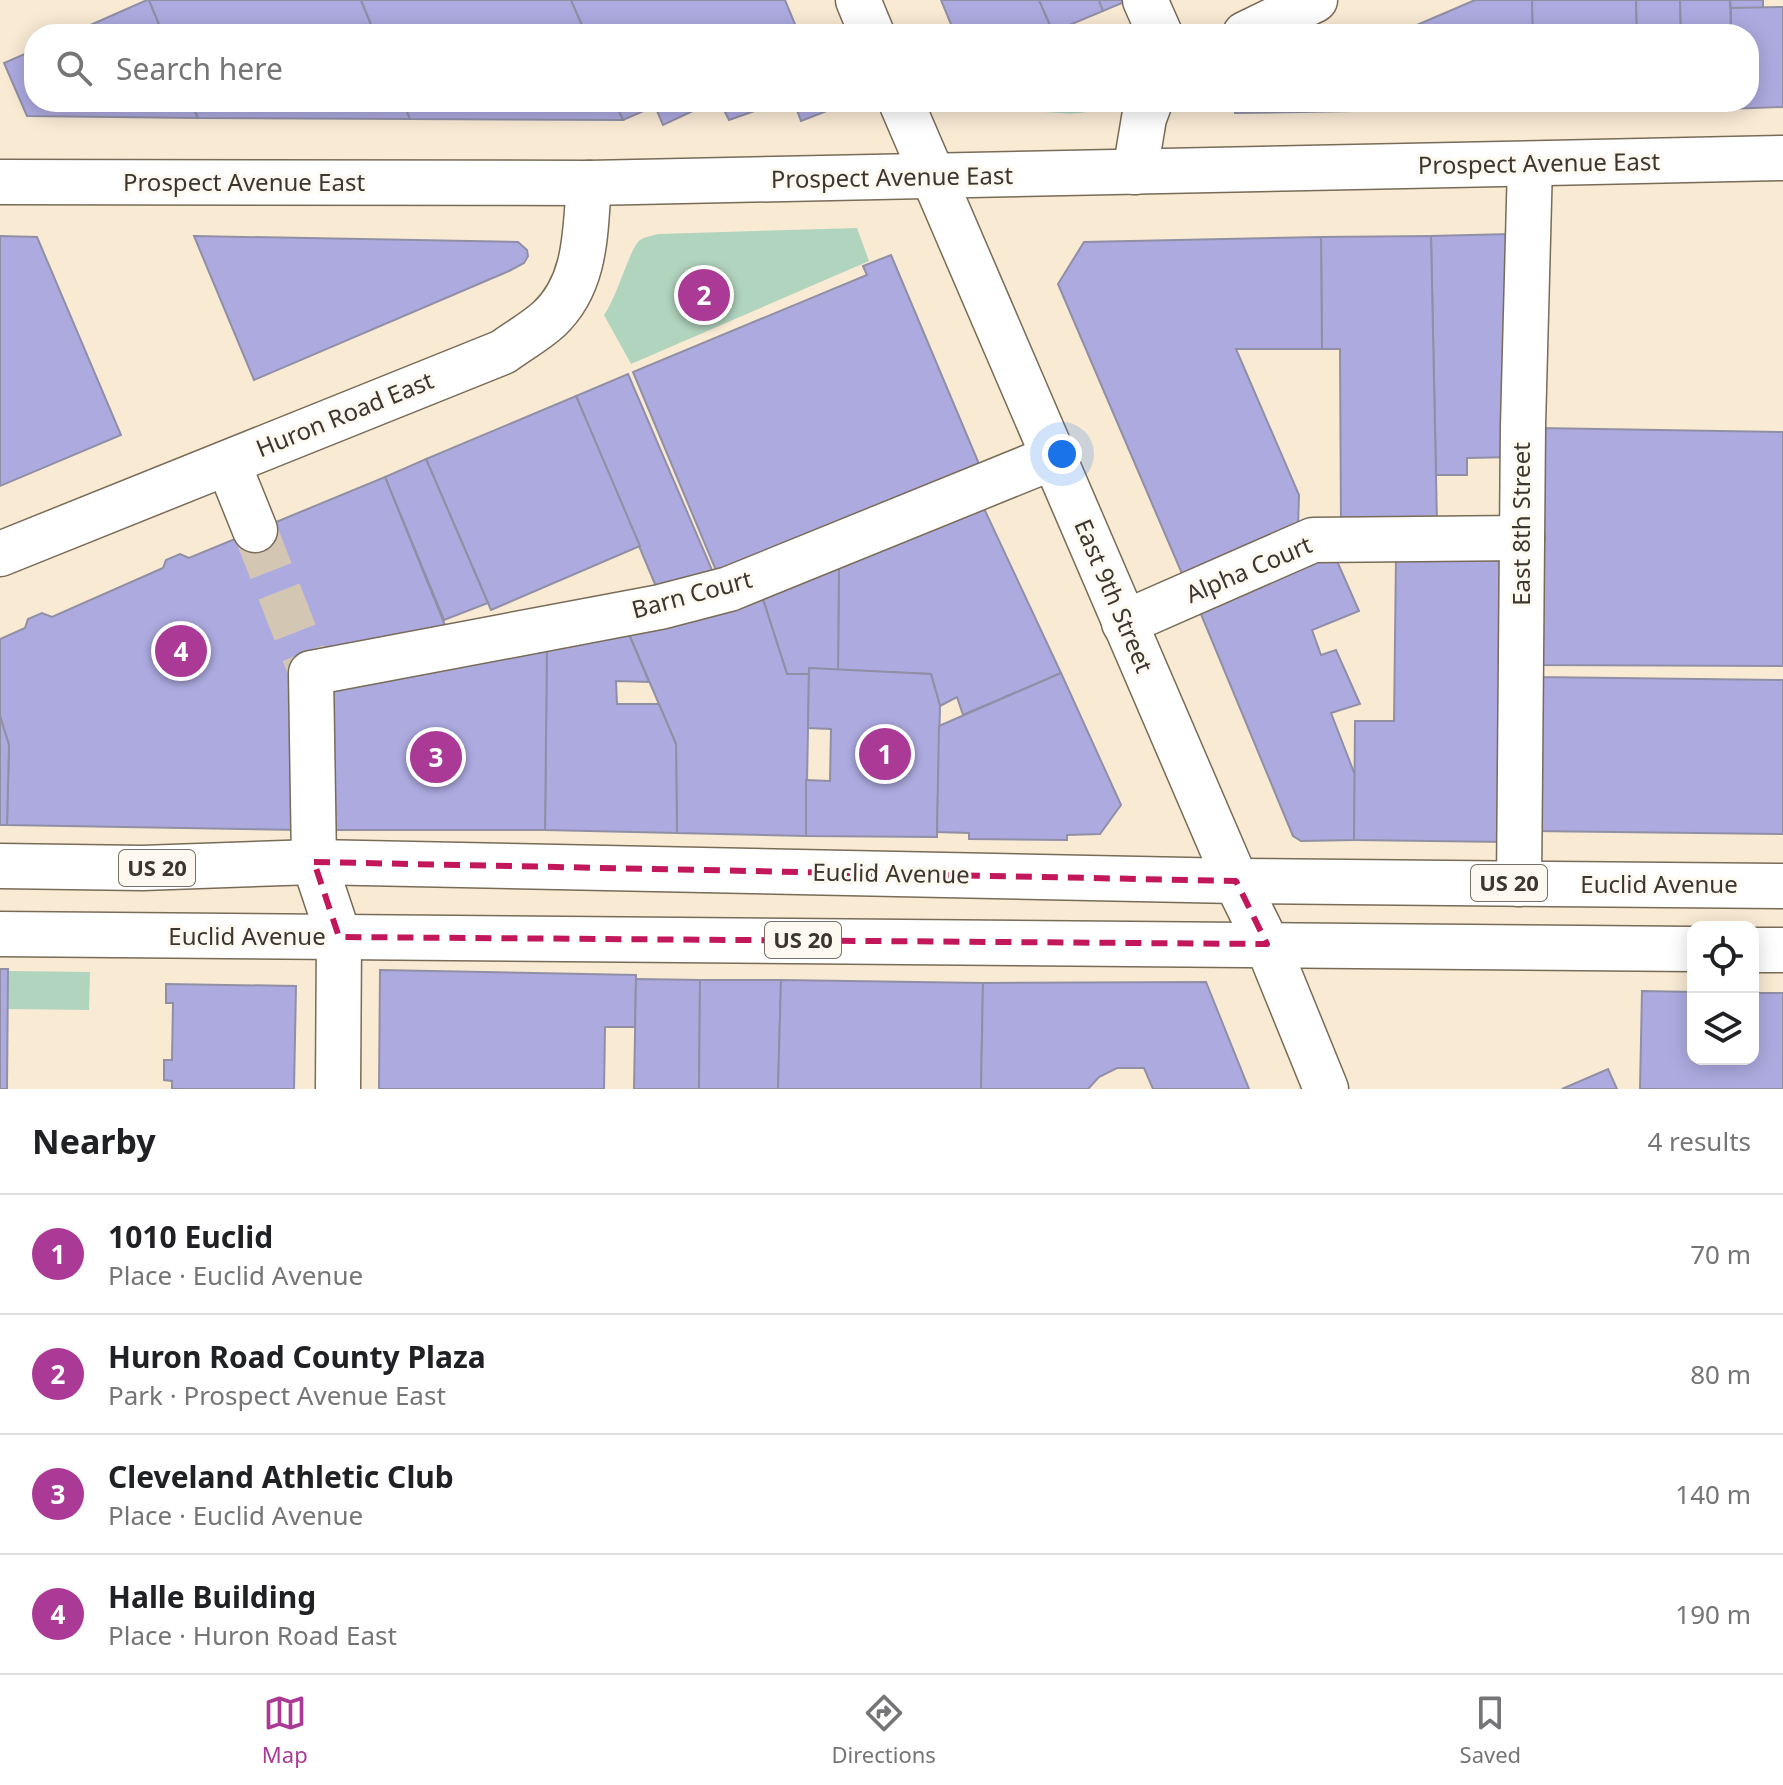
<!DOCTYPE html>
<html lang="en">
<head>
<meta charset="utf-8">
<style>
  :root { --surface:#fff; --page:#f6f6f6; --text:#202124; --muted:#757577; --line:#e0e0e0; --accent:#ab3a96 }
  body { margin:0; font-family:"Noto Sans",sans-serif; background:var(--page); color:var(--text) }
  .controls { position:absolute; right:24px; bottom:24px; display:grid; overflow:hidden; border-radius:16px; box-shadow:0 4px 20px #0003 }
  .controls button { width:72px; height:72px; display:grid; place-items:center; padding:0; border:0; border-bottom:2px solid var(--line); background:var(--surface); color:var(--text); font:40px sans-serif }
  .you { position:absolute; left:1062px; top:454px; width:28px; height:28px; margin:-20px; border:6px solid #fff; border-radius:50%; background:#1a73e8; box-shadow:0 0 0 12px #1a73e833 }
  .badge { display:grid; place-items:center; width:52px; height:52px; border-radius:50%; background:var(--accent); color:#fff; font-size:26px; font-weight:700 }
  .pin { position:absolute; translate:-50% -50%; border:4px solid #fff; box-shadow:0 2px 8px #0006 }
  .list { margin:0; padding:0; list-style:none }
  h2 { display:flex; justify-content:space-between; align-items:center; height:104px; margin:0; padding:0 32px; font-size:34px }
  h2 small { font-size:26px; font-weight:400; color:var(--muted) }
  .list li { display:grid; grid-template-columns:52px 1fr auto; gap:24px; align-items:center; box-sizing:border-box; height:120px; padding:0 32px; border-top:2px solid var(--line) }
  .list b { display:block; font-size:30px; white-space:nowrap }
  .list p { margin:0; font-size:26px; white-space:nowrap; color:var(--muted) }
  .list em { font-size:26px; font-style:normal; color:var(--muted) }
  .icon { flex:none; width:44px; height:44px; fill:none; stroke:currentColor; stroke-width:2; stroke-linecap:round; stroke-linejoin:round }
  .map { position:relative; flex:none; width:1783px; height:1089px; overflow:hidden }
  .search { position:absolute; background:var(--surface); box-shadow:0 4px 20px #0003; left:24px; right:24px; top:24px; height:88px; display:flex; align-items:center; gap:20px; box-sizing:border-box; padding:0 28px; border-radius:32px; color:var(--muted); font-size:30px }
  .sheet { height:584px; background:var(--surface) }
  nav { display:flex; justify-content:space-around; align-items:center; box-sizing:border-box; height:112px; border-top:2px solid var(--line); background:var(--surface); font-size:22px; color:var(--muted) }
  nav a { display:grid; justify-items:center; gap:4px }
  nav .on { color:var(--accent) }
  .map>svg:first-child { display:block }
  .green { fill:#b1d4be }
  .building { fill:#adaae0; stroke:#908fa6; stroke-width:2 }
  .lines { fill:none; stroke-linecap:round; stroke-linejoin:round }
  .minor-tunnel { stroke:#d3c6b3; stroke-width:44; stroke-dasharray:44 22; stroke-linecap:butt }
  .minor-casing { stroke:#786b57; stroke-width:47 }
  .major-casing { stroke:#786b57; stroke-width:47 }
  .minor { stroke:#fff; stroke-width:44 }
  .major { stroke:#fff; stroke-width:44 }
  .marked { fill:none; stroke:#c2185b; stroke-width:6; stroke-dasharray:16 10; stroke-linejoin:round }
  .labels { text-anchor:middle; stroke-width:6; stroke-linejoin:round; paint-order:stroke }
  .shield { fill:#fef9f0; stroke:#767068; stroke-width:2 }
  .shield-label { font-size:22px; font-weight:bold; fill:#3c362e }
  .street-label { font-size:24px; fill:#3c362e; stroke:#fef9f0 }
</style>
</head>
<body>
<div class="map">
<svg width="1783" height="1089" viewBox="0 0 1783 1089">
  <rect width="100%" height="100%" fill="#f9ead4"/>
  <g class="green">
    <path d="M1049,102H1101C1090,119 1061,112 1043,112Z"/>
    <path d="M857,228L869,261L631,364L604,315C617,298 630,247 640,240C644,237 652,236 658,234Z"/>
    <polygon points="8,971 90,972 89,1010 7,1009"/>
  </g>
  <g class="building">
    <polygon points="147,0 149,0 163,34 70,34"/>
    <polygon points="149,0 361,0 375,34 163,34"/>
    <polygon points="361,0 571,0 586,34 375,34"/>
    <polygon points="571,0 785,0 799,34 586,34"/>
    <polygon points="941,0 1039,0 1053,32 955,34"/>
    <polygon points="1039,0 1099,0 1103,11 1053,32"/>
    <polygon points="1099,0 1129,0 1103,11"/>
    <polygon points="1475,0 1532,0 1533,34 1396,34"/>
    <polygon points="1532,0 1636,0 1637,34 1533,34"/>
    <polygon points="1636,0 1680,0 1681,34 1637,34"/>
    <polygon points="1680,0 1730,0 1731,34 1681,34"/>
    <polygon points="1730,0 1763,0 1763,8 1731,8"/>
    <polygon points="1783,7 1783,107 1726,109 1726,102 1749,102 1749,34 1731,34 1731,8"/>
    <polygon points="34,50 34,102 191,102 198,118 27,116 4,63"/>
    <polygon points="191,102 403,102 410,119 198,118"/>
    <polygon points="403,102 615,102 623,120 410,119"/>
    <polygon points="615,102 712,102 663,125 655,106 623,120"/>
    <polygon points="720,102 780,102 729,120"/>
    <polygon points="794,102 829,102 832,109 801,121"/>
    <polygon points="1239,102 1533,102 1533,108 1235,113 1234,104"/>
    <polygon points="1533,102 1638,102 1638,105 1533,108"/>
    <polygon points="1510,234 1513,457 1467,458 1467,475 1436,475 1431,236"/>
    <polygon points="0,236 37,237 121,435 0,486"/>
    <polygon points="194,236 518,242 527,250 528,256 524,263 509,271 254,380"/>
    <polygon points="1431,236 1437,524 1341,524 1340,349 1322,349 1321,237"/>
    <polygon points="1321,237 1322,349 1236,349 1299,495 1298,528 1183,576 1058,284 1084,242"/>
    <polygon points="891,255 982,471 720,580 633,372 867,275 863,266"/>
    <polygon points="628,374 718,584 660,596 576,396"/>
    <polygon points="576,396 640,546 491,610 426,459"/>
    <polygon points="1538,428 1783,432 1783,666 1535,665"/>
    <polygon points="426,459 488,603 444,620 385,477"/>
    <polygon points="385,477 449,635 296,663 300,830 7,825 9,745 0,716 0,639 25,628 28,619 42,613 52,617 163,568 166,560 180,554 189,558"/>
    <polygon points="980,500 1061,673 963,715 957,697 940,706 931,674 838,670 839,564"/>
    <polygon points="1333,552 1359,611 1312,630 1321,655 1336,650 1360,704 1331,713 1355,775 1354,840 1301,841 1293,836 1198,607"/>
    <polygon points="1396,556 1510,558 1506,842 1354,840 1355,721 1394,721"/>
    <polygon points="839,564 838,670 809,668 809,674 787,674 761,593"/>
    <polygon points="761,593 787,674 809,674 806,836 677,833 676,744 626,627"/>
    <polygon points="626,627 649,682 616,681 617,704 659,704 676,744 677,833 545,830 547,641"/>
    <polygon points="547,641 545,830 325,830 328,685"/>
    <polygon points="809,668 931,674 940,706 937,837 806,836 806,780 830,781 831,729 808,728"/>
    <polygon points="1061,673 1121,805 1100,834 1067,835 1067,840 969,839 969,833 937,832 939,726"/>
    <polygon points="1535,677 1783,680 1783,834 1533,831"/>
    <polygon points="0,716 9,745 7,825 0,825"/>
    <polygon points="0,969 8,969 7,1089 0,1089"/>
    <polygon points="380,970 636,975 635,1027 605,1027 604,1089 379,1089"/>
    <polygon points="636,979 700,980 699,1089 634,1089"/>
    <polygon points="700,980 781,980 778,1089 699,1089"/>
    <polygon points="781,980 983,983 981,1089 778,1089"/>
    <polygon points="1206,982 1249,1089 1153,1089 1144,1068 1117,1068 1099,1077 1088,1089 981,1089 983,983"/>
    <polygon points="166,984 296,986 294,1089 172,1089 172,1081 164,1080 164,1060 172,1060 173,1003 166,1003"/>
    <polygon points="1642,991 1693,992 1693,1059 1753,1059 1753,993 1783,993 1783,1089 1640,1089"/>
    <polygon points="1608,1069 1617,1089 1562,1089"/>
  </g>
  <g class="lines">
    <polyline class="minor-tunnel" points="255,530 311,673"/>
    <g class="minor-casing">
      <g id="minor">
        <polyline points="1145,0 1160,34"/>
        <polyline points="1245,34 1315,0"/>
        <polyline points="1135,172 1144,118 1150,102"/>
        <polyline points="0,182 589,183 1783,158"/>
        <polyline points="228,463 255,530"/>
        <path d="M0,554L503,352C518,341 536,331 549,319C587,283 585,232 589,183"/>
        <polyline points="1124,623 1313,540 1522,538"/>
        <polyline points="314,862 311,673 660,607 729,589 1054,457"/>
        <polyline points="1519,884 1523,426 1530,164"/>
      </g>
    </g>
    <g class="major-casing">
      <g id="major">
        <polyline points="858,0 872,34"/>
        <polyline points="901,102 1236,881 1267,944 1326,1089"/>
        <polyline points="314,862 339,937 338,1089"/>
        <polyline points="0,866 142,868 314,862 1236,881 1783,886"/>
        <polyline points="0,934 1693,949"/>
        <polyline points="1753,950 1783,950"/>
      </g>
    </g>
    <use href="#minor" class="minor"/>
    <use href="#major" class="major"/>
  </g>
  <path class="marked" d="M314,862L1236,881L1267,944L339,937Z"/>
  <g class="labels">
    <g class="shield">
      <rect x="119" y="850" width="76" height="36" rx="6"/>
      <rect x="1471" y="865" width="76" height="36" rx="6"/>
      <rect x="765" y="922" width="76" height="36" rx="6"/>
    </g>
    <g class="shield-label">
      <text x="157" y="876">US 20</text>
      <text x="1509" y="891">US 20</text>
      <text x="803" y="948">US 20</text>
    </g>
    <g class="street-label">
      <text transform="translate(1539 164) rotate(-1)" y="8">Prospect Avenue East</text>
      <text transform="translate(892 178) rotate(-1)" y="8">Prospect Avenue East</text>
      <text x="244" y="191">Prospect Avenue East</text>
      <text transform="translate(345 415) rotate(-22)" y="8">Huron Road East</text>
      <text transform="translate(1522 524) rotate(-90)" y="8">East 8th Street</text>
      <text transform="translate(1249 570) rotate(-23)" y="8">Alpha Court</text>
      <text transform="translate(692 595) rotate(-15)" y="8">Barn Court</text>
      <text transform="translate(1113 596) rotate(67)" y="8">East 9th Street</text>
      <text transform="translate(891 874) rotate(1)" y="8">Euclid Avenue</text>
      <text x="1659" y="893">Euclid Avenue</text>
      <text x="247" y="945">Euclid Avenue</text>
    </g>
  </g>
</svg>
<div class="controls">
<button><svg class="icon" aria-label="locate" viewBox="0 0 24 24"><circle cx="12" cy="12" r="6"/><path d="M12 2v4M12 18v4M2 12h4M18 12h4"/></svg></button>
<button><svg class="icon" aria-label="layers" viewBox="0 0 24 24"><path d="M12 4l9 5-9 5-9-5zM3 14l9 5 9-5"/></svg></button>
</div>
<div class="you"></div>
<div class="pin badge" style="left:885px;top:754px">1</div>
<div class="pin badge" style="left:704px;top:295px">2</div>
<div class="pin badge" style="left:436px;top:757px">3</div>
<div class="pin badge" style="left:181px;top:651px">4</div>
<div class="search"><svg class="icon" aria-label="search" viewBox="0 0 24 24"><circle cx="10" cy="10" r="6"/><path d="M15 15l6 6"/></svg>Search here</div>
</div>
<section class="sheet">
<h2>Nearby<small>4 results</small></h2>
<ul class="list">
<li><span class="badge">1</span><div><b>1010 Euclid</b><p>Place · Euclid Avenue</p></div><em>70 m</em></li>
<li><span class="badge">2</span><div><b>Huron Road County Plaza</b><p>Park · Prospect Avenue East</p></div><em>80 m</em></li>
<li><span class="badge">3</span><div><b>Cleveland Athletic Club</b><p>Place · Euclid Avenue</p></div><em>140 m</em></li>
<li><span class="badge">4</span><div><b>Halle Building</b><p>Place · Huron Road East</p></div><em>190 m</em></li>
</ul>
</section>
<nav>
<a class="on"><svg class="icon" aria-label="map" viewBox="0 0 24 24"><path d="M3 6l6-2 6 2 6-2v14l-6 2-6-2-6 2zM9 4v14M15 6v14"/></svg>Map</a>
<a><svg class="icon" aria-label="directions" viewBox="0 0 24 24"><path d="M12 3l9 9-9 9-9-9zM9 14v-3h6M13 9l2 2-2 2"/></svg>Directions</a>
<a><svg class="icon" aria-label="saved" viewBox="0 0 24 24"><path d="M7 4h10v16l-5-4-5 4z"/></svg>Saved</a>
</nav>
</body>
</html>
